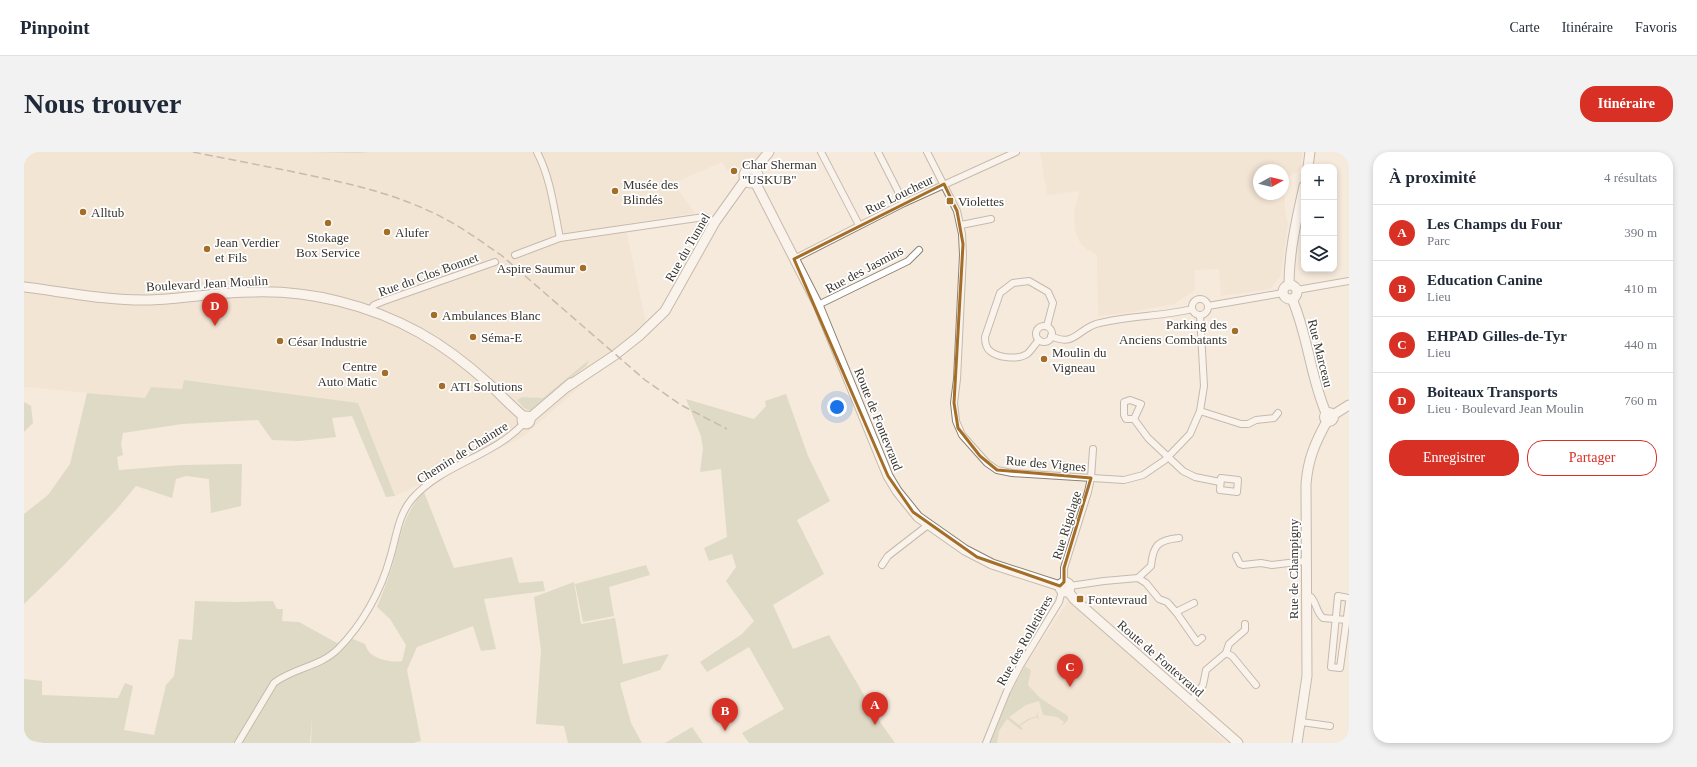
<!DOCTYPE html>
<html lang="fr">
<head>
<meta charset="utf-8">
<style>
  :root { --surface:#fff; --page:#f2f2f3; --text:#1f2937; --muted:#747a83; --line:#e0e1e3; --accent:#d93025 }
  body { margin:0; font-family:"Times New Roman",serif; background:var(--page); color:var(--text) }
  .controls { position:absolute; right:12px; top:12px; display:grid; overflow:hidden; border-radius:8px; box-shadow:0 2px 6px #0003 }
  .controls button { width:36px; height:36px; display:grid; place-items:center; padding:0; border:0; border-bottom:1px solid var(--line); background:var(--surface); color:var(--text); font:20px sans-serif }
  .compass { position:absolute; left:1229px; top:12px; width:36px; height:36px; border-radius:50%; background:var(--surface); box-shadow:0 2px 6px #0003; rotate:82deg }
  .you { position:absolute; left:813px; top:255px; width:14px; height:14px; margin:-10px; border:3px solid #fff; border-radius:50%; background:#1a73e8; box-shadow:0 0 0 6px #1a73e833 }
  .badge { display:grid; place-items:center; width:26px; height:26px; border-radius:50%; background:var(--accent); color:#fff; font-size:13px; font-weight:700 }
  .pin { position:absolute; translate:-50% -33px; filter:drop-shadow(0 1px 2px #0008) }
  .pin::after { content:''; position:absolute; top:21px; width:14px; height:12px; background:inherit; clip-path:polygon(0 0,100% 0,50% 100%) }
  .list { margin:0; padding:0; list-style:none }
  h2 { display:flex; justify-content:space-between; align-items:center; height:52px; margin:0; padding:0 16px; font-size:17px }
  h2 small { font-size:13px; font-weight:400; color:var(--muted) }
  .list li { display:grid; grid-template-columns:26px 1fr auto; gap:12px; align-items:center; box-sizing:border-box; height:56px; padding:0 16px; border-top:1px solid var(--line) }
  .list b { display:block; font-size:15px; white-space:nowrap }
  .list p { margin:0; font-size:13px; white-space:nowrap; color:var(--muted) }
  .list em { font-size:13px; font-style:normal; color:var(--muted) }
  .actions { display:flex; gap:8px; padding:12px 16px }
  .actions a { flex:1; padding:9px 0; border:1px solid var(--accent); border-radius:16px; text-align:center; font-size:14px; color:var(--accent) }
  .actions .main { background:var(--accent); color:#fff }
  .icon { flex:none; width:22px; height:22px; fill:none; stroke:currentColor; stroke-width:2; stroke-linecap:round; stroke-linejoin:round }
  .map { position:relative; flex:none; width:1325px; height:591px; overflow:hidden; border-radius:16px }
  header { display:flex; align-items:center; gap:24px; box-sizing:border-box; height:56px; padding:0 20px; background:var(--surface); border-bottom:1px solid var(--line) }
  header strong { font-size:19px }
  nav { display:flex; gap:22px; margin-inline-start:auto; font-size:14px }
  .intro { display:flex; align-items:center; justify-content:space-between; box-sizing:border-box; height:96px; padding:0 24px }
  h1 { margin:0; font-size:28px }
  .button { padding:10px 18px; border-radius:16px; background:var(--accent); color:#fff; font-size:14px; font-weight:700 }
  main { display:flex; gap:24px; padding:0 24px }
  aside { flex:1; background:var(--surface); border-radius:16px; box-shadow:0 2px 6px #0003 }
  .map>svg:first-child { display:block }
  .built { fill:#f0dfcb }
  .green { fill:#c3c7aa }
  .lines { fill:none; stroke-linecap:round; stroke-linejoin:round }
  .street-casing { stroke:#8b8174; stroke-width:8 }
  .secondary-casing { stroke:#8b8174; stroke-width:11 }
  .street { stroke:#fff; stroke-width:6 }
  .secondary { stroke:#fff; stroke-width:9 }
  .rail { stroke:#8b837a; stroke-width:1.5; stroke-dasharray:8 4; stroke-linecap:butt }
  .marked { fill:none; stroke:#a46e28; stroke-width:3; stroke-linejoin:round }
  .poi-dot { fill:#a46e28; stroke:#fff; stroke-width:1.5 }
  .labels { text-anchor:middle; stroke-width:3.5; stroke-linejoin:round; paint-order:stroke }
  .poi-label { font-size:13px; fill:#39352f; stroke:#fff; text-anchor:start }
  .street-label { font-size:13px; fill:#39352f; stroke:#fff }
</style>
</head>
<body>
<header>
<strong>Pinpoint</strong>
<nav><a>Carte</a><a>Itinéraire</a><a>Favoris</a></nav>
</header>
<div class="intro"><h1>Nous trouver</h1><a class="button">Itinéraire</a></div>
<main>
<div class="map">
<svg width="1325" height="591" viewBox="0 0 1325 591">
  <rect width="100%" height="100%" fill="#f6eadc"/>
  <g class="built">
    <polygon points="0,0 739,0 732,7 705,21 698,10 654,29 655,39 671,61 601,72 624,181 577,216 499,285 371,344 333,251 160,228 158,237 128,235 121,246 0,235"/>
    <polygon points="1016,0 1279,0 1276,18 1259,28 1259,18 1235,18 1235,42 1259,42 1259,28 1260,31 1261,58 1264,72 1257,123 1246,137 1197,144 1195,117 1170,118 1171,138 1150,152 1107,160 1074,164 1073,103 1064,98 1056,91 1051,79 1050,62 1055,39 1023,43"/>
    <polygon points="1045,447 1181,572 1203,591 966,591 986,542 1001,514"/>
  </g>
  <g class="green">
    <polygon points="284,0 348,0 333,1"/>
    <polygon points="565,208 562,214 548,225 548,227 507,259 500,256 493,248 498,245 519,246"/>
    <polygon points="160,228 334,251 371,344 362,345 328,264 308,266 312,285 275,289 248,288 234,268 158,272 99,281 97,292 99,303 93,305 95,318 157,313 218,312 217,354 187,361 185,327 162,324 152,327 148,346 112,334 92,358 39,414 0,452 0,362 24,343 46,312 63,241 121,246 127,235 158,237"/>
    <polygon points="762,242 784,304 806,349 773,368 800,422 749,453 769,497 805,483 854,567 871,591 725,591 718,581 760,557 725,495 683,520 676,510 718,482 730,469 702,429 712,415 708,402 685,409 680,396 703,385 697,317 676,320 679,297 677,284 662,247 730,267 742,254 741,249"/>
    <polygon points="0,250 7,254 9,271 0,280"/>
    <path d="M400,340L430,416L488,405L495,431L519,429L521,439L460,447L472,497L457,499L449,474L393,495L383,518L397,589L389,591H312L308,565L312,591H287L288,565L286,591H20L0,587V527L18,529V543L94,546L101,531L109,534L100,578L130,583L142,533L150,524L155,487L168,488L171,449L209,450L249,449L253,457H259L258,469L275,470L313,491L329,487L341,492C342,495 344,499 346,501C354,508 369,511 378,509L382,493L366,467L353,455C358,443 363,430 367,418C375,390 379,360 400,340Z"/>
    <polygon points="622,413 626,423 585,435 590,464 559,470 551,432"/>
    <polygon points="550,430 557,472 591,466 599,512 645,502 636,518 596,531 607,571 618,591 544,591 540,574 512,572 517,498 510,445"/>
    <polygon points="1001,514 1007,518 1004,533 1016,546 1044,564 1044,568 1038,574 1040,570 1033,565 1019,563 1015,549 1002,553 985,565 995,573 1004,567 1013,564 1013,559 1015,569 1013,565 1005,568 996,574 999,577 997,578 983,567 975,579 973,591 966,591 986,542"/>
    <polygon points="668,575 679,591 641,591"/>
  </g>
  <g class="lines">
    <g class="street-casing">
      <g id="street">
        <path d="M513,0C527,27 530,57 536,86"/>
        <polyline points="797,0 835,73"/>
        <polyline points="854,0 880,51"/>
        <polyline points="903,0 933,59 938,82 939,103 933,227 930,251 932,269 938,283 963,311 973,318 988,321 1100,328 1119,323 1141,308 1166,282 1176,259 1180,234 1176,163"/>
        <polyline points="937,73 967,67"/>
        <polyline points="491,103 536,86 673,66 681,65 691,70"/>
        <polyline points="770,107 880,51 992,0"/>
        <polyline points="1273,138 1325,129"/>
        <circle cx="1176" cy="155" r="8"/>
        <polyline points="794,153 884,109 895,98"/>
        <polyline points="1184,154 1259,141"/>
        <polyline points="346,158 350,153 360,149 471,110"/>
        <circle cx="1020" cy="182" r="8"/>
        <path d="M1027,184C1050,195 1052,179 1072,172C1103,163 1137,165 1168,157"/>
        <path d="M1015,188C1011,192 1007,199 1003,202C994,208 974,206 966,199C962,196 961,190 961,185L976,141L989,131L1005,129L1024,140L1029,151L1023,174"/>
        <polygon points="1106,248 1117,252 1110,267 1102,267 1100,263 1100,250"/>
        <polyline points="1176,259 1217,272 1224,272 1232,268 1250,266 1254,261"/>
        <polyline points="1110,267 1124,286 1159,319 1171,325 1196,330"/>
        <polygon points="1197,326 1214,328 1213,340 1196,338"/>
        <polyline points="1212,404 1216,412 1219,413 1237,411 1248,413 1281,409"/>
        <polyline points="858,413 864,404 904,373"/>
        <path d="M1114,426L1127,414C1129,393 1134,388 1155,386"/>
        <polyline points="1040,430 1040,416 1064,340 1067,326 1069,297"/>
        <polyline points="1046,434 1080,429 1114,426 1122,431 1135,447 1143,450 1152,460 1170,451"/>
        <path d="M1282,445H1287C1293,452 1292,460 1299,466L1323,468"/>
        <polyline points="1325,446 1314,444 1307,515 1316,516 1325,450"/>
        <polyline points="1152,460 1173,490 1178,486"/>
        <polyline points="1202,501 1208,504 1232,533"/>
        <polyline points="1167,549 1179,533 1182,518 1202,501 1205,492 1221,478 1221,472"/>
        <polyline points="1277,570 1306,574"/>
        <path d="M214,591L250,531C269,516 296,515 314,497C338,473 357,439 366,406C372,387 374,363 388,347C418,312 469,305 500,271"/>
        <polyline points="962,591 983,539 996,514 1035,450 1038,439"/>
      </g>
    </g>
    <g class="secondary-casing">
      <g id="secondary">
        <polyline points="1284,15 1286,0"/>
        <circle cx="727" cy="24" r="7"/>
        <polyline points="730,18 745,0"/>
        <polyline points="731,30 794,153 864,324 873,339 894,365 941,398 968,412 1036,434"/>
        <path d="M1265,132C1265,99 1273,66 1280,34"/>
        <circle cx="1266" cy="140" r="7"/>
        <path d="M0,135C41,140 84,149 126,148C160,147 194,140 228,140C286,138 346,153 396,181C421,195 443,212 464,231C476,242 487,254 499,264"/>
        <path d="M1268,147C1284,183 1286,224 1302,261"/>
        <polyline points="543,235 591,203 615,184 641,159 691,70 721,28"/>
        <circle cx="1305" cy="265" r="4.5"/>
        <polyline points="1309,263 1325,253"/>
        <circle cx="502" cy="268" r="4"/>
        <polyline points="506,266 547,231"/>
        <circle cx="1041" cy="435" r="5"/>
        <polyline points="1044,439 1050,447 1214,591"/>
        <path d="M1273,591L1283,524L1282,332C1284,307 1291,291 1303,269"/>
      </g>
    </g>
    <use href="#street" class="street"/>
    <use href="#secondary" class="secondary"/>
    <path class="rail" d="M169,0C203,7 236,13 270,20C323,31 376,42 423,68C442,78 459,91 477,103L621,228L657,253L703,277"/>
  </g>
  <path d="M0 0H1325V591H0ZM920,32L933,59L939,92L930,251L934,276L956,304L973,318L1067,326L1040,416V430L1036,434L953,405L889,360L864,324L770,107Z" fill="#f6eadc" fill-opacity=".55" fill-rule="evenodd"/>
  <path class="marked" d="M920,32L933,59L939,92L930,251L934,276L956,304L973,318L1067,326L1040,416V430L1036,434L953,405L889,360L864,324L770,107Z"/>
  <g class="poi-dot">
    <circle cx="710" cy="19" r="4"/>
    <circle cx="591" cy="39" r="4"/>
    <rect x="922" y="45" width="8" height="8" rx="2"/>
    <circle cx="59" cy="60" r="4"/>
    <circle cx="304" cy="71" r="4"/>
    <circle cx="363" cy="80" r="4"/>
    <circle cx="183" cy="97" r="4"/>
    <circle cx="559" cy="116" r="4"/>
    <circle cx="410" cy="163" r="4"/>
    <circle cx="1211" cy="179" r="4"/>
    <circle cx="449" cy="185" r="4"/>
    <circle cx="256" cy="189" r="4"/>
    <circle cx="1020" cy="207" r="4"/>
    <circle cx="361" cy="221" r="4"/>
    <circle cx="418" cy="234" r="4"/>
    <rect x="1052" y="443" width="8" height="8" rx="2"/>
  </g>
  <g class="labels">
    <g class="poi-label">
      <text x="718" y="17">Char Sherman<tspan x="718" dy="15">"USKUB"</tspan></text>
      <text x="599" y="37">Musée des<tspan x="599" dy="15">Blindés</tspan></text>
      <text x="934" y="54">Violettes</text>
      <text x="67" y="65">Alltub</text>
      <text x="371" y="85">Alufer</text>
      <text x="304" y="90" text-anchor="middle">Stokage<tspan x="304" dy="15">Box Service</tspan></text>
      <text x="191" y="95">Jean Verdier<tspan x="191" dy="15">et Fils</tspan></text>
      <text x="551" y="121" text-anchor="end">Aspire Saumur</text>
      <text x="418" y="168">Ambulances Blanc</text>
      <text x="1203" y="177" text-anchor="end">Parking des<tspan x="1203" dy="15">Anciens Combatants</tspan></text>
      <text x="457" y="190">Séma-E</text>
      <text x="264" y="194">César Industrie</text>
      <text x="1028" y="205">Moulin du<tspan x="1028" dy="15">Vigneau</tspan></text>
      <text x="353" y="219" text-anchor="end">Centre<tspan x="353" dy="15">Auto Matic</tspan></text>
      <text x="426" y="239">ATI Solutions</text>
      <text x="1064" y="452">Fontevraud</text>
    </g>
    <g class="street-label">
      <text transform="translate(875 42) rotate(-26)" y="5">Rue Loucheur</text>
      <text transform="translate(663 95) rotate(-60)" y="5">Rue du Tunnel</text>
      <text transform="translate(840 117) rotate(-28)" y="5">Rue des Jasmins</text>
      <text transform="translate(404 122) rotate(-20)" y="5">Rue du Clos Bonnet</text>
      <text transform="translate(183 131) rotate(-3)" y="5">Boulevard Jean Moulin</text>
      <text transform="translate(1297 201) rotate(76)" y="5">Rue Marceau</text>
      <text transform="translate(855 267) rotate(68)" y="5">Route de Fontevraud</text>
      <text transform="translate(438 300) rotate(-32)" y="5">Chemin de Chaintre</text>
      <text transform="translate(1022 311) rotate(5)" y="5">Rue des Vignes</text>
      <text transform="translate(1042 373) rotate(-73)" y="5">Rue Rigolage</text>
      <text transform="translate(1269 417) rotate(-90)" y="5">Rue de Champigny</text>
      <text transform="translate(1000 488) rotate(-61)" y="5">Rue des Rolletières</text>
      <text transform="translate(1137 506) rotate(41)" y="5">Route de Fontevraud</text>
    </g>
  </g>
</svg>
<div class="controls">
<button>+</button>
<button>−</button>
<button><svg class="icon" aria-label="layers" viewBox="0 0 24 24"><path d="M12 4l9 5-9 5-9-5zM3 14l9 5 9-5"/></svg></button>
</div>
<svg class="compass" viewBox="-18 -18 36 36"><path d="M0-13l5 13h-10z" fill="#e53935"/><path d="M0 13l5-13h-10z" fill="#747a83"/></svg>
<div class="you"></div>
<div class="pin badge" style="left:851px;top:573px">A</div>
<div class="pin badge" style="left:701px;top:579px">B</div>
<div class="pin badge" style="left:1046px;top:535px">C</div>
<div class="pin badge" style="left:191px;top:174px">D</div>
</div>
<aside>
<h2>À proximité<small>4 résultats</small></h2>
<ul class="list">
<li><span class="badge">A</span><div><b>Les Champs du Four</b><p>Parc</p></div><em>390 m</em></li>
<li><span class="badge">B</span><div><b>Education Canine</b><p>Lieu</p></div><em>410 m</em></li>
<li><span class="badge">C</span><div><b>EHPAD Gilles-de-Tyr</b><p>Lieu</p></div><em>440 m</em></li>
<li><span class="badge">D</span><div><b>Boiteaux Transports</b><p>Lieu · Boulevard Jean Moulin</p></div><em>760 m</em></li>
</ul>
<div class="actions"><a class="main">Enregistrer</a><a>Partager</a></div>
</aside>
</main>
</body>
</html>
